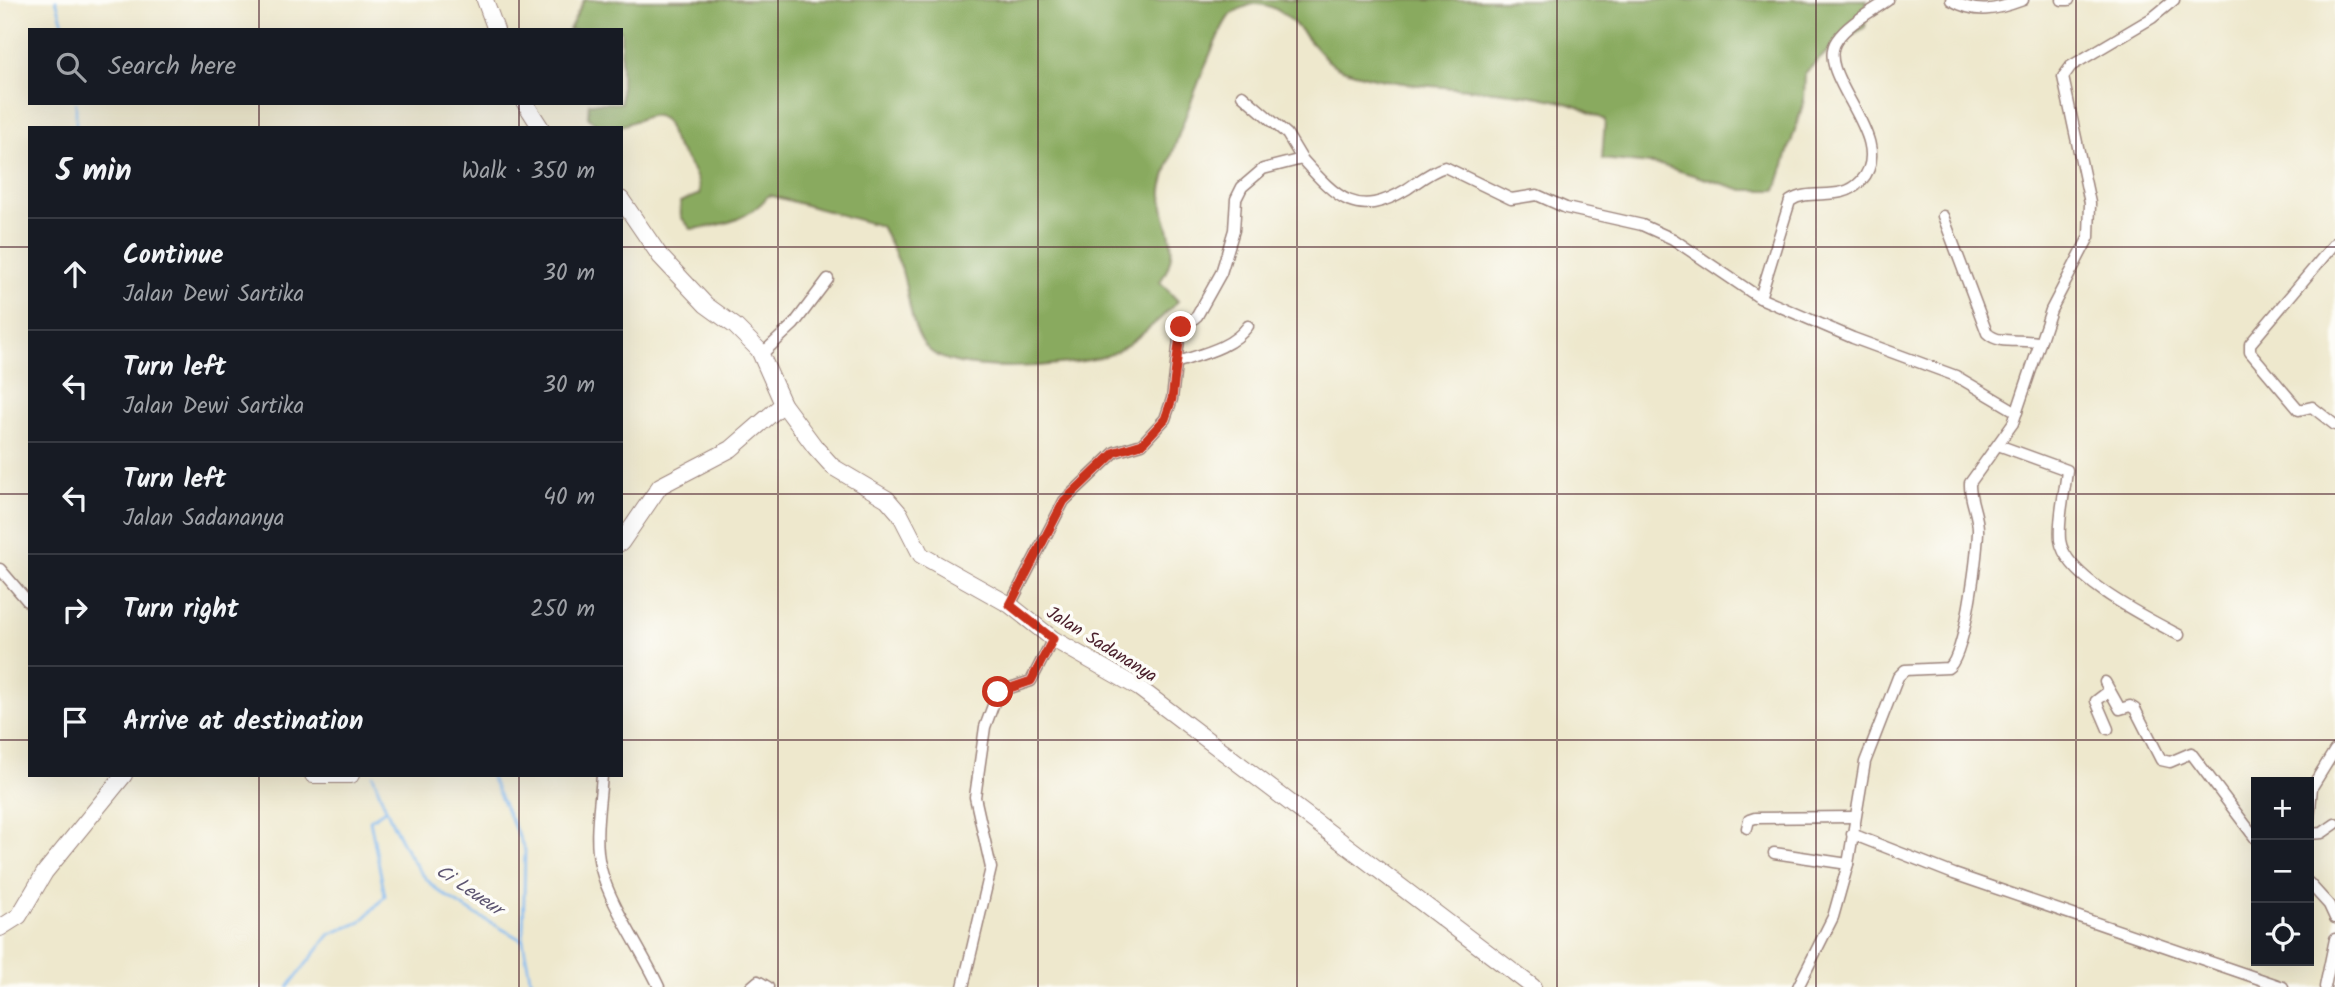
<!DOCTYPE html>
<html lang="en">
<head>
<meta charset="utf-8">
<style>
  :root { --surface:#171b24; --page:#242831; --text:#f1f3f6; --muted:#9ea1a6; --line:#363941 }
  body { margin:0; font-family:Kalam,sans-serif; background:var(--page); color:var(--text) }
  .controls { position:absolute; right:21px; bottom:21px; display:grid; overflow:hidden; border-radius:0px; box-shadow:0 7px 28px #0002 }
  .controls button { width:63px; height:63px; display:grid; place-items:center; padding:0; border:0; border-bottom:2px solid var(--line); background:var(--surface); color:var(--text); font:35px sans-serif }
  .stop { position:absolute; width:21px; height:21px; margin:-16px; border:5px solid #c8321e; border-radius:50%; background:#fff }
  .stop.end { background:#c8321e; border-color:#fff; box-shadow:0 2px 7px #0008 }
  .list { margin:0; padding:0; list-style:none }
  h2 { display:flex; justify-content:space-between; align-items:center; height:91px; margin:0; padding:0 28px; font-size:30px }
  h2 small { font-size:23px; font-weight:400; color:var(--muted) }
  .list li { display:grid; grid-template-columns:46px 1fr auto; gap:21px; align-items:center; box-sizing:border-box; height:112px; padding:0 28px; border-top:2px solid var(--line) }
  .list b { display:block; font-size:26px; white-space:nowrap }
  .list p { margin:0; font-size:23px; white-space:nowrap; color:var(--muted) }
  .list em { font-size:23px; font-style:normal; color:var(--muted) }
  .icon { flex:none; width:38px; height:38px; fill:none; stroke:currentColor; stroke-width:2; stroke-linecap:round; stroke-linejoin:round }
  .map { position:relative; flex:none; width:2335px; height:987px; overflow:hidden }
  .search { position:absolute; background:var(--surface); box-shadow:0 7px 28px #0002; left:28px; top:28px; width:595px; height:77px; display:flex; align-items:center; gap:18px; box-sizing:border-box; padding:0 24px; border-radius:0px; color:var(--muted); font-size:26px }
  .panel { position:absolute; background:var(--surface); box-shadow:0 7px 28px #0002; left:28px; top:126px; width:595px; height:651px; border-radius:0px }
  .map>svg:first-child { display:block }
  .forest { fill:#89aa5e; stroke:#6a6444; stroke-width:2 }
  .lines { fill:none; stroke-linecap:round; stroke-linejoin:round }
  .stream { stroke:#81baf2; stroke-width:2.5 }
  .street-casing { stroke:#9c847c; stroke-width:13 }
  .secondary-casing { stroke:#9c847c; stroke-width:18 }
  .street { stroke:#fff; stroke-width:10 }
  .secondary { stroke:#fff; stroke-width:16 }
  .route { stroke:#c8321e; stroke-width:9 }
  .grid { fill:none; stroke:#4a1f2b; stroke-width:2; stroke-opacity:0.55 }
  .labels { text-anchor:middle; stroke-width:7; stroke-linejoin:round; paint-order:stroke }
  .street-label { font-size:18px; fill:#4a1f2b; stroke:#fdfcf7 }
  .water-label { font-size:19px; font-style:italic; fill:#5d5571; stroke:#fdfcf7 }
</style>
</head>
<body>
<div class="map">
<svg width="2335" height="987" viewBox="0 0 2335 987">
  <rect width="100%" height="100%" fill="#fdfcf7"/>
  <filter id="ink" filterUnits="userSpaceOnUse"><feTurbulence type="fractalNoise" baseFrequency=".0143" numOctaves="2"/><feDisplacementMap in="SourceGraphic" scale="14" xChannelSelector="R" yChannelSelector="G"/><feConvolveMatrix kernelMatrix="1 2 1 2 8 2 1 2 1" color-interpolation-filters="sRGB"/></filter>
  <filter id="wash" filterUnits="userSpaceOnUse"><feTurbulence type="fractalNoise" baseFrequency=".00686" numOctaves="4" result="noise"/><feDisplacementMap in="SourceGraphic" scale="28" xChannelSelector="R" yChannelSelector="G"/><feGaussianBlur stdDeviation="1.57" result="paint"/><feColorMatrix in="noise" values="0 0 0 0 0 0 0 0 0 0 0 0 0 0 0 0 0 1.4 0 .05"/><feComposite in="paint" operator="in"/></filter>
  <g filter="url(#wash)">
    <rect width="100%" height="100%" fill="#eee8cd"/>
    <path class="forest" d="M584,0H1867L1865,27L1829,50L1805,73L1804,101L1776,190H1743L1660,165L1602,159L1605,120C1593,115 1580,106 1566,103C1493,83 1414,94 1342,69C1313,59 1294,3 1255,4C1250,4 1235,11 1231,14C1217,28 1163,171 1162,191C1160,227 1186,243 1160,282L1178,301C1162,318 1128,349 1106,356C1070,367 957,376 929,350C908,330 910,290 900,265C895,252 888,239 881,226L769,195C749,220 723,226 691,229L681,217L680,202L700,194C698,174 689,163 677,147C671,139 671,129 666,122C649,99 615,148 588,117L589,103H621V30H569Z"/>
    <g class="lines">
      <g class="stream">
        <polyline points="56,0 65,30"/>
        <polyline points="76,103 76,128"/>
        <path d="M373,775C386,811 409,868 439,891C465,911 496,924 523,941"/>
        <polyline points="490,775 525,850 523,941 530,977 536,987"/>
        <polyline points="288,987 330,934 361,922 385,896 370,820 385,810"/>
      </g>
    </g>
  </g>
  <g filter="url(#ink)">
    <g class="lines">
      <g class="street-casing">
        <g id="street">
          <path d="M1951,0C1977,15 1996,10 2023,0"/>
          <polyline points="2062,0 2069,0"/>
          <polyline points="1242,95 1287,134 1302,159"/>
          <path d="M1943,216L1987,333C2000,346 2023,337 2040,343"/>
          <polyline points="2335,243 2250,344 2250,352 2299,410 2312,407 2335,425"/>
          <path d="M1760,298L1790,201C1811,187 1841,203 1861,181C1900,139 1812,75 1837,40C1848,23 1873,11 1888,0"/>
          <polyline points="762,354 794,324 828,279"/>
          <path d="M1178,362C1202,354 1232,348 1248,326"/>
          <path d="M1998,445L2067,470C2065,493 2058,516 2060,540C2065,578 2147,618 2179,635"/>
          <polyline points="0,569 30,604"/>
          <path d="M1010,605L1064,501L1115,452L1142,444L1165,419L1172,399L1180,331L1197,316L1221,273L1234,230L1236,199L1242,187L1263,169L1302,159C1337,198 1356,220 1407,189C1419,181 1431,171 1445,167L1511,199L1537,195L1566,208L1642,225L1673,239L1760,298L1853,338L1956,376L2017,412"/>
          <polyline points="2105,682 2120,709 2130,706 2135,709 2161,760 2170,762 2191,753 2256,839"/>
          <polyline points="2108,729 2096,701 2109,691"/>
          <path d="M602,775C600,805 593,840 601,869C610,905 642,950 659,987"/>
          <polyline points="2309,820 2312,787 2335,750"/>
          <polyline points="1747,828 1749,820 1755,818 1854,817"/>
          <polyline points="1852,834 1954,874 2283,987"/>
          <polyline points="2309,834 2322,833 2335,824"/>
          <polyline points="1774,853 1848,864"/>
          <polyline points="2309,883 2329,905 2335,918"/>
          <polyline points="751,987 758,981 768,987"/>
          <polyline points="963,987 991,868 975,797 985,727 998,692 1031,681 1053,639"/>
          <path d="M1798,987L1833,917L1848,864L1865,762L1898,677L1905,670L1948,668C1965,660 1977,554 1978,532C1979,515 1969,500 1970,483L2013,423L2051,310L2089,237L2090,203L2063,77L2071,66L2152,18L2174,0"/>
          <polyline points="2325,987 2335,939"/>
        </g>
      </g>
      <g class="secondary-casing">
        <g id="secondary">
          <polyline points="485,0 496,30"/>
          <polyline points="525,103 541,128"/>
          <polyline points="621,199 660,256 706,305 735,326 759,350 783,404 815,447 833,467 887,499 900,514 921,555 1010,605 1053,639 1139,688 1533,987"/>
          <polyline points="621,543 660,486 731,449 783,404"/>
          <polyline points="313,775 351,775"/>
          <polyline points="0,928 19,916 45,872 124,775"/>
        </g>
      </g>
      <use href="#street" class="street"/>
      <use href="#secondary" class="secondary"/>
    </g>
  </g>
  <g class="lines" filter="url(#ink)">
    <polyline class="route" points="998,692 1031,681 1053,639 1010,605 1064,501 1115,452 1142,444 1165,419 1172,399 1181,327"/>
  </g>
  <path class="grid" d="M259,0V30M519,0V30M778,0V987M1038,0V987M1297,0V987M1557,0V987M1816,0V987M2076,0V987M259,103V128M519,103V128M0,247H30M621,247H2335M0,494H30M621,494H2335M0,740H30M621,740H2335M259,775V987M519,775V987"/>
  <g class="labels">
    <g class="street-label">
      <text transform="translate(1102 644) rotate(32)" y="6">Jalan Sadananya</text>
    </g>
    <g class="water-label">
      <text transform="translate(470 889) rotate(34)" y="7">Ci Leueur</text>
    </g>
  </g>
</svg>
<div class="controls">
<button>+</button>
<button>−</button>
<button><svg class="icon" aria-label="locate" viewBox="0 0 24 24"><circle cx="12" cy="12" r="6"/><path d="M12 2v4M12 18v4M2 12h4M18 12h4"/></svg></button>
</div>
<div class="stop" style="left:998px;top:692px"></div>
<div class="stop end" style="left:1181px;top:327px"></div>
<div class="search"><svg class="icon" aria-label="search" viewBox="0 0 24 24"><circle cx="10" cy="10" r="6"/><path d="M15 15l6 6"/></svg>Search here</div>
<section class="panel">
<h2>5 min<small>Walk · 350 m</small></h2>
<ul class="list">
<li><svg class="icon" aria-label="ahead" viewBox="0 0 24 24"><path d="M12 20V5M6 11l6-6 6 6"/></svg><div><b>Continue</b><p>Jalan Dewi Sartika</p></div><em>30 m</em></li>
<li><svg class="icon" aria-label="left" viewBox="0 0 24 24"><path d="M17 20v-9H6M10 6l-5 5 5 5"/></svg><div><b>Turn left</b><p>Jalan Dewi Sartika</p></div><em>30 m</em></li>
<li><svg class="icon" aria-label="left" viewBox="0 0 24 24"><path d="M17 20v-9H6M10 6l-5 5 5 5"/></svg><div><b>Turn left</b><p>Jalan Sadananya</p></div><em>40 m</em></li>
<li><svg class="icon" aria-label="right" viewBox="0 0 24 24"><path d="M7 20v-9h11M14 6l5 5-5 5"/></svg><div><b>Turn right</b></div><em>250 m</em></li>
<li><svg class="icon" aria-label="arrive" viewBox="0 0 24 24"><path d="M6 21V4h12l-3 4 3 4H6"/></svg><div><b>Arrive at destination</b></div></li>
</ul>
</section>
</div>
</body>
</html>
